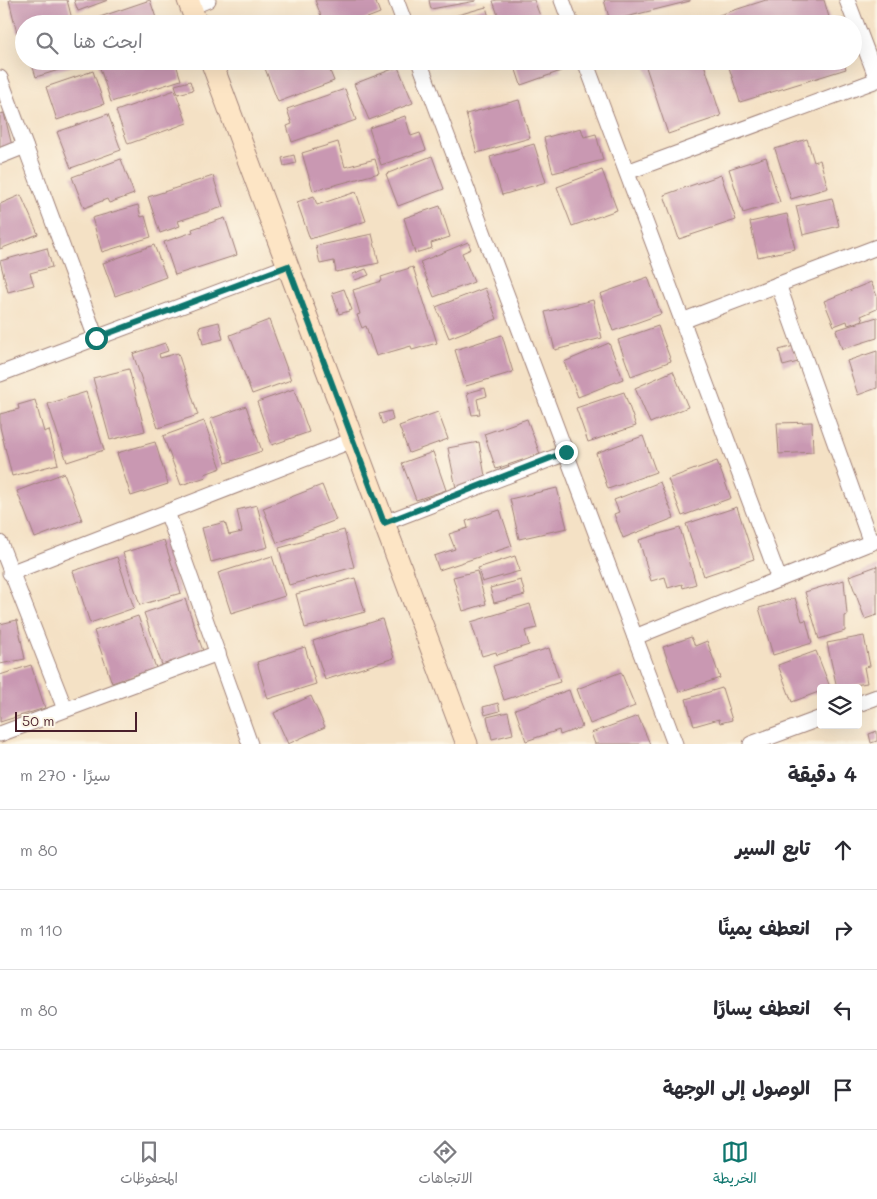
<!DOCTYPE html>
<html lang="ar">
<head>
<meta charset="utf-8">
<style>
  :root { --surface:#fff; --page:#f7f7f7; --text:#2b2b33; --muted:#7c7c81; --line:#e1e1e2; --accent:#0f766e }
  body { margin:0; font-family:Mali,"Playpen Sans Arabic",sans-serif; background:var(--page); color:var(--text); direction:rtl }
  .controls { position:absolute; right:15px; bottom:15px; display:grid; overflow:hidden; border-radius:5px; box-shadow:0 5px 20px #0002 }
  .controls button { width:45px; height:45px; display:grid; place-items:center; padding:0; border:0; border-bottom:1px solid var(--line); background:var(--surface); color:var(--text); font:25px sans-serif }
  .scale { position:absolute; left:15px; bottom:12px; width:122px; box-sizing:border-box; padding-left:5px; border:2px solid #4a1f2b; border-top:0; font-size:14px; line-height:18px; white-space:nowrap; color:#4a1f2b; -webkit-text-stroke:4px #fcf5e5; paint-order:stroke }
  .stop { position:absolute; width:15px; height:15px; margin:-11px; border:4px solid #0f766e; border-radius:50%; background:#fff }
  .stop.end { background:#0f766e; border-color:#fff; box-shadow:0 1px 5px #0008 }
  .list { margin:0; padding:0; list-style:none }
  h2 { display:flex; justify-content:space-between; align-items:center; height:65px; margin:0; padding:0 20px; font-size:21px }
  h2 small { font-size:16px; font-weight:400; color:var(--muted) }
  .list li { display:grid; grid-template-columns:32px 1fr auto; gap:15px; align-items:center; box-sizing:border-box; height:80px; padding:0 20px; border-top:1px solid var(--line) }
  .list b { display:block; font-size:19px; white-space:nowrap }
  .list em { font-size:16px; font-style:normal; color:var(--muted) }
  .icon { flex:none; width:28px; height:28px; fill:none; stroke:currentColor; stroke-width:2; stroke-linecap:round; stroke-linejoin:round }
  .map { position:relative; flex:none; width:877px; height:744px; overflow:hidden; direction:ltr }
  .search { position:absolute; background:var(--surface); box-shadow:0 5px 20px #0002; left:15px; right:15px; top:15px; height:55px; display:flex; align-items:center; gap:12px; box-sizing:border-box; padding:0 18px; border-radius:28px; color:var(--muted); font-size:19px }
  .sheet { height:385px; background:var(--surface) }
  nav { display:flex; justify-content:space-around; align-items:center; box-sizing:border-box; height:70px; border-top:1px solid var(--line); background:var(--surface); font-size:14px; color:var(--muted) }
  nav a { display:grid; justify-items:center; gap:2px }
  nav .on { color:var(--accent) }
  .map>svg:first-child { display:block }
  .building { fill:#c998b2 }
  .lines { fill:none; stroke-linecap:round; stroke-linejoin:round }
  .street-casing { stroke:#9f8078; stroke-width:17 }
  .secondary-casing { stroke:#9f8078; stroke-width:23 }
  .street { stroke:#fff; stroke-width:15 }
  .secondary { stroke:#fde5c5; stroke-width:21 }
  .route { stroke:#0f766e; stroke-width:6 }
</style>
</head>
<body>
<div class="map">
<svg width="877" height="744" viewBox="0 0 877 744">
  <rect width="100%" height="100%" fill="#fcf5e5"/>
  <filter id="ink" filterUnits="userSpaceOnUse"><feTurbulence type="fractalNoise" baseFrequency=".02" numOctaves="2"/><feDisplacementMap in="SourceGraphic" scale="10" xChannelSelector="R" yChannelSelector="G"/><feConvolveMatrix kernelMatrix="1 2 1 2 8 2 1 2 1" color-interpolation-filters="sRGB"/></filter>
  <filter id="wash" filterUnits="userSpaceOnUse"><feTurbulence type="fractalNoise" baseFrequency=".0096" numOctaves="4" result="noise"/><feDisplacementMap in="SourceGraphic" scale="20" xChannelSelector="R" yChannelSelector="G"/><feGaussianBlur stdDeviation="1.12" result="paint"/><feColorMatrix in="noise" values="0 0 0 0 0 0 0 0 0 0 0 0 0 0 0 0 0 1.4 0 .05"/><feComposite in="paint" operator="in"/></filter>
  <g filter="url(#wash)">
    <rect width="100%" height="100%" fill="#f4e1c5"/>
    <g id="blocks">
      <g class="building">
        <polygon points="9,0 67,0 72,19 55,24 24,24 24,32 17,33"/>
        <polygon points="74,0 108,0 78,11"/>
        <polygon points="150,0 158,24 85,24 85,22"/>
        <polygon points="315,0 375,0 380,13 352,24 324,24"/>
        <polygon points="429,0 476,0 476,1 431,9"/>
        <polygon points="497,0 534,0 542,21 534,24 501,24 493,1"/>
        <polygon points="604,0 690,0 690,1 610,21"/>
        <polygon points="766,0 824,0 831,24 715,24 713,17"/>
        <polygon points="486,7 491,24 434,24 433,22"/>
        <polygon points="31,61 84,61 85,62 36,77"/>
        <polygon points="110,61 175,61 181,80 111,102 99,65"/>
        <polygon points="276,61 326,61 334,81 278,102 264,66"/>
        <polygon points="344,61 375,61 375,62 348,71"/>
        <polygon points="513,61 557,61 561,71 521,85"/>
        <polygon points="644,61 703,61 721,116 668,134"/>
        <polygon points="727,61 843,61 846,69 740,102"/>
        <polygon points="398,67 413,103 369,120 354,84"/>
        <polygon points="93,71 104,104 57,120 46,87"/>
        <polygon points="190,81 193,90 178,94 175,85"/>
        <polygon points="345,89 356,120 292,142 287,126 292,124 287,109"/>
        <polygon points="175,90 187,123 128,144 116,111"/>
        <polygon points="519,100 530,138 477,153 466,114"/>
        <polygon points="4,113 13,150 0,153 0,114"/>
        <polygon points="108,114 121,150 71,168 57,132"/>
        <polygon points="405,116 411,136 420,133 426,150 381,165 369,128"/>
        <polygon points="581,128 584,137 596,134 603,160 553,173 544,138"/>
        <polygon points="807,139 814,162 820,160 828,188 791,199 775,149"/>
        <polygon points="338,142 345,167 375,159 379,173 313,191 302,153"/>
        <polygon points="534,144 546,182 502,195 490,157"/>
        <polygon points="294,155 296,163 284,166 282,158"/>
        <polygon points="432,156 444,189 398,206 386,174"/>
        <polygon points="766,157 780,202 743,213 729,169"/>
        <polygon points="121,159 134,194 109,203 107,199 84,208 72,177"/>
        <polygon points="602,170 617,210 572,226 557,187"/>
        <polygon points="721,175 736,220 679,239 664,195"/>
        <polygon points="213,176 223,207 178,221 180,226 160,233 148,197"/>
        <polygon points="356,192 366,221 310,239 297,202 314,196 317,205"/>
        <polygon points="21,195 38,234 0,249 0,204"/>
        <polygon points="832,198 839,226 803,235 796,206"/>
        <polygon points="138,205 141,217 145,216 151,237 102,252 92,218"/>
        <polygon points="440,206 450,237 431,243 432,248 415,253 404,218"/>
        <polygon points="787,214 795,249 758,257 750,222"/>
        <polygon points="225,218 237,255 175,275 164,242 193,232 192,229"/>
        <polygon points="372,234 379,263 336,272 334,261 320,264 316,246"/>
        <polygon points="468,242 471,249 462,253 474,282 434,297 420,262"/>
        <polygon points="154,245 166,277 115,296 103,263"/>
        <polygon points="47,248 52,267 30,273 34,285 8,292 0,261"/>
        <polygon points="413,267 437,343 412,350 411,346 376,356 366,326 362,328 357,315 360,314 353,290 382,281 381,277"/>
        <polygon points="366,269 369,275 355,280 353,274"/>
        <polygon points="648,277 661,314 613,331 600,294"/>
        <polygon points="871,282 877,296 877,309 861,316 863,320 848,325 847,321 834,326 824,301"/>
        <polygon points="485,288 497,319 449,338 436,307"/>
        <polygon points="344,289 352,310 339,314 332,293"/>
        <polygon points="593,300 602,338 555,350 545,312"/>
        <polygon points="877,317 877,338 842,349 836,330"/>
        <polygon points="269,320 291,380 252,394 230,335"/>
        <polygon points="219,322 223,339 203,344 199,327"/>
        <polygon points="658,326 671,361 631,376 618,340"/>
        <polygon points="502,335 513,372 466,386 455,350"/>
        <polygon points="165,343 168,351 159,354 160,358 178,353 198,415 158,428 133,354"/>
        <polygon points="609,343 623,379 578,397 564,362"/>
        <polygon points="794,346 798,362 783,366 779,350"/>
        <polygon points="877,351 877,388 858,395 847,361"/>
        <polygon points="129,369 145,431 110,440 93,378"/>
        <polygon points="673,371 688,407 650,423 635,388"/>
        <polygon points="485,388 487,396 477,399 480,414 472,415 467,393"/>
        <polygon points="294,389 309,432 272,445 257,402"/>
        <polygon points="86,392 104,450 67,462 48,404"/>
        <polygon points="624,392 636,426 588,442 576,408"/>
        <polygon points="35,400 44,432 49,430 58,464 12,476 0,427 0,414 19,409 18,405"/>
        <polygon points="246,406 262,451 226,463 210,419"/>
        <polygon points="391,411 393,420 382,424 379,414"/>
        <polygon points="438,412 448,439 409,453 399,426"/>
        <polygon points="527,419 540,454 496,469 484,434"/>
        <polygon points="204,421 221,468 205,474 206,477 181,485 163,436"/>
        <polygon points="812,422 813,452 779,454 777,423"/>
        <polygon points="643,436 656,472 608,489 596,453"/>
        <polygon points="155,442 168,484 131,496 117,453"/>
        <polygon points="479,442 486,482 456,488 448,448"/>
        <polygon points="433,452 446,490 416,500 402,463"/>
        <polygon points="717,461 731,498 682,516 668,479"/>
        <polygon points="64,473 82,520 35,538 17,491"/>
        <polygon points="660,482 674,518 623,538 614,514 619,512 614,500"/>
        <polygon points="322,485 336,520 277,543 263,508"/>
        <polygon points="557,488 567,528 519,539 510,499"/>
        <polygon points="257,505 268,547 211,562 202,528 225,522 229,535 242,532 237,510"/>
        <polygon points="737,507 754,559 704,576 686,524"/>
        <polygon points="500,510 512,546 439,570 434,556 455,549 449,534 468,528 466,521"/>
        <polygon points="680,528 696,584 683,588 682,584 668,588 665,577 651,581 639,540"/>
        <polygon points="344,530 354,567 289,585 279,548"/>
        <polygon points="164,540 181,593 140,605 123,553"/>
        <polygon points="272,556 285,596 231,613 218,573"/>
        <polygon points="515,556 520,571 482,582 478,568"/>
        <polygon points="117,557 134,608 90,623 73,571"/>
        <polygon points="877,566 877,615 865,619 849,576"/>
        <polygon points="477,571 486,604 463,611 453,577"/>
        <polygon points="355,578 365,612 305,628 296,594"/>
        <polygon points="521,580 525,595 494,603 490,588"/>
        <polygon points="844,580 847,615 845,616 845,631 819,639 805,592"/>
        <polygon points="795,598 802,621 806,620 812,643 773,655 759,608"/>
        <polygon points="185,599 203,651 162,665 144,613"/>
        <polygon points="530,604 537,628 525,631 529,645 497,655 496,652 482,656 471,622"/>
        <polygon points="138,616 156,668 112,683 94,631"/>
        <polygon points="382,619 394,658 325,680 313,641"/>
        <polygon points="17,620 25,659 0,664 0,624"/>
        <polygon points="864,636 870,666 864,667 867,683 837,688 827,643"/>
        <polygon points="691,637 695,646 707,641 720,678 679,692 663,647"/>
        <polygon points="305,647 316,684 268,699 257,662"/>
        <polygon points="549,648 560,682 504,700 493,666"/>
        <polygon points="816,651 830,687 821,688 821,691 792,702 778,665"/>
        <polygon points="31,665 45,708 0,722 0,675"/>
        <polygon points="621,672 635,706 590,724 577,689"/>
        <polygon points="722,688 732,720 720,723 719,719 694,726 686,699"/>
        <polygon points="569,690 582,727 560,735 559,730 526,741 515,709"/>
        <polygon points="311,696 325,727 288,744 274,713"/>
        <polygon points="498,703 500,711 485,715 483,707"/>
        <polygon points="508,712 513,734 492,739 487,717"/>
        <polygon points="638,716 650,744 595,744 591,733"/>
        <polygon points="877,731 877,741 871,743 869,734"/>
      </g>
    </g>
  </g>
  <g filter="url(#ink)">
    <use href="#blocks" fill-opacity="0" stroke="#9f8078" stroke-width="1"/>
    <g class="lines">
      <g class="street-casing">
        <g id="street">
          <polyline points="396,0 405,24"/>
          <polyline points="562,0 571,24"/>
          <polyline points="847,0 877,79"/>
          <polyline points="191,7 208,0"/>
          <polyline points="419,61 675,744"/>
          <polyline points="585,61 779,579"/>
          <polyline points="0,78 96,338"/>
          <polyline points="0,156 25,146"/>
          <polyline points="627,172 877,80"/>
          <polyline points="778,284 871,543"/>
          <polyline points="682,321 877,247"/>
          <polyline points="0,374 288,266"/>
          <polyline points="167,512 250,744"/>
          <polyline points="384,523 566,453"/>
          <polyline points="0,543 65,709"/>
          <polyline points="10,573 353,440"/>
          <polyline points="635,637 877,540"/>
          <polyline points="858,704 877,697"/>
          <polyline points="0,734 218,653"/>
          <polyline points="751,744 821,718"/>
        </g>
      </g>
      <g class="secondary-casing">
        <g id="secondary">
          <polyline points="188,0 197,24"/>
          <polyline points="211,61 467,744"/>
        </g>
      </g>
      <use href="#street" class="street"/>
      <use href="#secondary" class="secondary"/>
    </g>
  </g>
  <g class="lines" filter="url(#ink)">
    <polyline class="route" points="96,338 288,266 384,523 566,452"/>
  </g>
</svg>
<div class="controls">
<button><svg class="icon" aria-label="layers" viewBox="0 0 24 24"><path d="M12 4l9 5-9 5-9-5zM3 14l9 5 9-5"/></svg></button>
</div>
<div class="scale">50 m</div>
<div class="stop" style="left:96px;top:338px"></div>
<div class="stop end" style="left:566px;top:452px"></div>
<div class="search"><svg class="icon" aria-label="search" viewBox="0 0 24 24"><circle cx="10" cy="10" r="6"/><path d="M15 15l6 6"/></svg>ابحث هنا</div>
</div>
<section class="sheet">
<h2>4 دقيقة<small>سيرًا · 270 m</small></h2>
<ul class="list">
<li><svg class="icon" aria-label="ahead" viewBox="0 0 24 24"><path d="M12 20V5M6 11l6-6 6 6"/></svg><div><b>تابع السير</b></div><em>80 m</em></li>
<li><svg class="icon" aria-label="right" viewBox="0 0 24 24"><path d="M7 20v-9h11M14 6l5 5-5 5"/></svg><div><b>انعطف يمينًا</b></div><em>110 m</em></li>
<li><svg class="icon" aria-label="left" viewBox="0 0 24 24"><path d="M17 20v-9H6M10 6l-5 5 5 5"/></svg><div><b>انعطف يسارًا</b></div><em>80 m</em></li>
<li><svg class="icon" aria-label="arrive" viewBox="0 0 24 24"><path d="M6 21V4h12l-3 4 3 4H6"/></svg><div><b>الوصول إلى الوجهة</b></div></li>
</ul>
</section>
<nav>
<a class="on"><svg class="icon" aria-label="map" viewBox="0 0 24 24"><path d="M3 6l6-2 6 2 6-2v14l-6 2-6-2-6 2zM9 4v14M15 6v14"/></svg>الخريطة</a>
<a><svg class="icon" aria-label="directions" viewBox="0 0 24 24"><path d="M12 3l9 9-9 9-9-9zM9 14v-3h6M13 9l2 2-2 2"/></svg>الاتجاهات</a>
<a><svg class="icon" aria-label="saved" viewBox="0 0 24 24"><path d="M7 4h10v16l-5-4-5 4z"/></svg>المحفوظات</a>
</nav>
</body>
</html>
